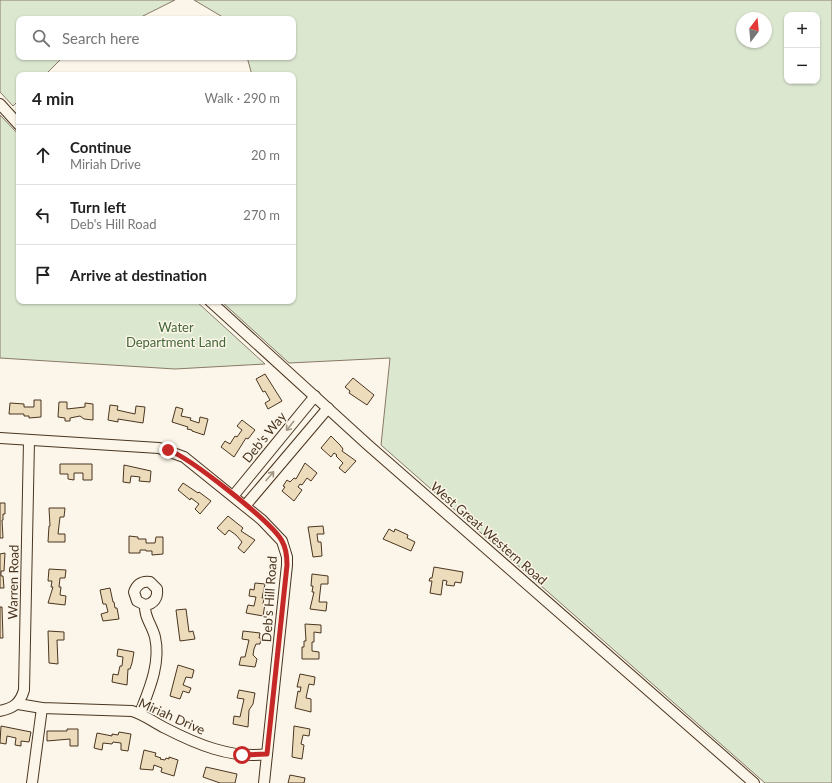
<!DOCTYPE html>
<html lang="en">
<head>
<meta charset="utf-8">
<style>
  :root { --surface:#fff; --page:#f6f6f6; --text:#222; --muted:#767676; --line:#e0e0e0 }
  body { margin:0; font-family:Lato,sans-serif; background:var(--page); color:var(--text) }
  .controls { position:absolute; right:12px; top:12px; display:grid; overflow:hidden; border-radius:8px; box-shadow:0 1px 3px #0004 }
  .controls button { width:36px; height:36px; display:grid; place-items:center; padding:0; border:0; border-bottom:1px solid var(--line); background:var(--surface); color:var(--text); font:20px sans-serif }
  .compass { position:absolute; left:736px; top:12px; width:36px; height:36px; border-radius:50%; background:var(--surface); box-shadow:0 1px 3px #0004; rotate:16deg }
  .stop { position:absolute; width:12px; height:12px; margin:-9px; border:3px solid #c62828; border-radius:50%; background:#fff }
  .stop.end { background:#c62828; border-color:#fff; box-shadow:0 1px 4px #0008 }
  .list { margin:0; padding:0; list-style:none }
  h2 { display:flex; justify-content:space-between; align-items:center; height:52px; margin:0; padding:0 16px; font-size:17px }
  h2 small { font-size:13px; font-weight:400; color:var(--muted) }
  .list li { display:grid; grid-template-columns:26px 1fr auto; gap:12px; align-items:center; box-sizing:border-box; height:60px; padding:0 16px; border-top:1px solid var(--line) }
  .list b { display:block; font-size:15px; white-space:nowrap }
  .list p { margin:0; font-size:13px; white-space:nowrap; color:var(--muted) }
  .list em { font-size:13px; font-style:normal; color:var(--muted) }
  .icon { flex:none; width:22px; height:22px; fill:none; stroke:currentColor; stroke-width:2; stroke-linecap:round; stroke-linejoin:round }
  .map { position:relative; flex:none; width:832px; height:783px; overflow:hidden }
  .search { position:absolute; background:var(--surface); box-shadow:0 1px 3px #0004; left:16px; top:16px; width:280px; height:44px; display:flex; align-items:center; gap:10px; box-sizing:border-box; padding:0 14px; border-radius:8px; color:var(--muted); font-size:15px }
  .panel { position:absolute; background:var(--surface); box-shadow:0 1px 3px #0004; left:16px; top:72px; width:280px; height:232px; border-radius:8px }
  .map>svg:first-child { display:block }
  .green { fill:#dce7d0; stroke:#887966; fill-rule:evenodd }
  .building { fill:#ecdcbc; stroke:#4a3520 }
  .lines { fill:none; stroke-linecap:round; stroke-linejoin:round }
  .minor-casing { stroke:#4a3520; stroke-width:12 }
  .minor { stroke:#fbf6e9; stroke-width:10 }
  .oneway { stroke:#a29684 }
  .route { stroke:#c62828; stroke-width:5 }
  .labels { text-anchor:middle; stroke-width:3; stroke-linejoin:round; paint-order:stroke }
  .park-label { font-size:13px; fill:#436837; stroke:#fbf6e9 }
  .street-label { font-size:13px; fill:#4a3520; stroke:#fbf6e9 }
</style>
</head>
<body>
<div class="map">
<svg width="832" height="783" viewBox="0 0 832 783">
  <rect width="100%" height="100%" fill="#fbf6e9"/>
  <g class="green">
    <polygon points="0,0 175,0 137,19 19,19 19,57 63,57 45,75 19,75 19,100 13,106 0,92"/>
    <path d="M194,0H832V783H765L381,445L390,358L289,363L221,301H293V75H252L247,57H293V19H226ZM787,15H817V81H787ZM742,18H766V42H742Z"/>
    <polygon points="0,115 19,135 19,301 196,301 265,364 175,369 0,358"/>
  </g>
  <g class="building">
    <polygon points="265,374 282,401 268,409 265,403 270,400 265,391 263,392 256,379"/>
    <polygon points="353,378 374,395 367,405 349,393 350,391 345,387"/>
    <polygon points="34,400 41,400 41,417 29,418 29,416 24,416 24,414 9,414 10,403 24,404 24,407 34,407"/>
    <polygon points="59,402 67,402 67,409 85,407 85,403 93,404 93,420 84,419 80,416 70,418 70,421 65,421 65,418 58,417"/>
    <polygon points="110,405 118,406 117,410 135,414 136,406 145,407 143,423 118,419 118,422 108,420"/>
    <polygon points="176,407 183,409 181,416 191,418 190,420 199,423 200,417 208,419 204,435 192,431 192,430 187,429 188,427 172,422"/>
    <polygon points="242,420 255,430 248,439 246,438 234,457 221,447 225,441 230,444 235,436 237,437 242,430 237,426"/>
    <polygon points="331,436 340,445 343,449 342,451 356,461 345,473 339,468 343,463 336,456 337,455 334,453 331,457 321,448"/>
    <polygon points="305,463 317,473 311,481 307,478 302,485 300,484 298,487 302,490 294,501 282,491 285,487 283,486 287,480 290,482 294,478 296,479"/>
    <polygon points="60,464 92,464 92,480 83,480 83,473 74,473 74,480 68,479 68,474 60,474"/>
    <polygon points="124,465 151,471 150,482 139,481 140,477 131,476 130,483 123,482"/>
    <polygon points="183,483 198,493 199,492 211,501 200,514 195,509 199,504 191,498 190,500 178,490"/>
    <polygon points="0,503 5,503 5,514 3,514 3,520 2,520 3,538 0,538"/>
    <polygon points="49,508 65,508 64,517 60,517 58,534 65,534 65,542 48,542 49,526 50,526"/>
    <polygon points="228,516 243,528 241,531 255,540 244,553 238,548 242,542 236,535 229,530 225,535 217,528"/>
    <polygon points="323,526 324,534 317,534 318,542 321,542 322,556 313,557 308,527"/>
    <polygon points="389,529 394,532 395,529 408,535 407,538 415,542 411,551 383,539"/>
    <polygon points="129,536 138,537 138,539 146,539 146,543 155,543 156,537 163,537 163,554 152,555 152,551 146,551 146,550 140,550 140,553 129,553"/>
    <polygon points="5,553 4,571 1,571 1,576 3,576 4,588 0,588 0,554"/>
    <polygon points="434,567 463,572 461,583 455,582 454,586 446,585 447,581 443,580 441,595 430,593 432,581 429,581 430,578 432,578"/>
    <polygon points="49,569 66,570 65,578 60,578 59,587 61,587 60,595 66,596 65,605 48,603 53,587 51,587 52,581 48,581"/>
    <polygon points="312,574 328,576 328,584 321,584 319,602 327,602 326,611 310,609 314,592 312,592 313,586 311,586"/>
    <polygon points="255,583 265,584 262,598 264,598 263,604 265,604 263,616 246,613 248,605 254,606 256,597 249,596 250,589 254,590"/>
    <polygon points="110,588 113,602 114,602 115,608 117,608 119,619 103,621 101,614 108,612 106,604 103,604 100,590"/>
    <polygon points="0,607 2,607 3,638 0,638"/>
    <polygon points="186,609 189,632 193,631 195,639 180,641 176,610"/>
    <polygon points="305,624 321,625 321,633 314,632 314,642 312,642 312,651 319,652 319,659 302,659 302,647 304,647 304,641 306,641"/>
    <polygon points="48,631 64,632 64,640 57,640 58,664 49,663"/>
    <polygon points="243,631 260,633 259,638 261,638 260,644 256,644 254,649 253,655 257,659 255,667 239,665 241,657 245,657 249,640 242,639"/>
    <polygon points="118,649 134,652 132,663 130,669 128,669 127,685 112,682 113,674 118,675 120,666 122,666 123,657 117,656"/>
    <polygon points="178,665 194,670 192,678 186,677 183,685 191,688 189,693 183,691 180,699 170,696"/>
    <polygon points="300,674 315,677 314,685 309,684 306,698 311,699 311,712 295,708 298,691 300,692 301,687 297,687"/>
    <polygon points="239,690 255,693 253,704 249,710 248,727 233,724 234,716 240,717 244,699 237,698"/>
    <polygon points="1,726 31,732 29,742 21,741 21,746 15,745 16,738 7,736 6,744 0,743"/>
    <polygon points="294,726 310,729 309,736 303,735 301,744 304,745 302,759 292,757"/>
    <polygon points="67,729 78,729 78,746 70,746 70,739 47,741 47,731 67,731"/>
    <polygon points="119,732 131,734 128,751 121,750 121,743 113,742 112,744 103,743 102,750 94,748 97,733 112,736 112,734 118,735"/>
    <polygon points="144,750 156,753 155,756 161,758 160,759 165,760 166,758 169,759 169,757 178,760 174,776 161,772 162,768 154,765 153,770 140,769"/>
    <polygon points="206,767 237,774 235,783 220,783 203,777"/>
    <polygon points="290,775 305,778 304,783 288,783"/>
  </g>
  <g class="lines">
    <g class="minor-casing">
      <g id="minor">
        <polyline points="0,104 19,125"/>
        <polyline points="210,301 368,445 754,783"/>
        <polyline points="0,438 159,448 184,457 262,520 282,541 287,557 287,565 264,783"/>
        <polyline points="234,495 315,396"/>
        <polyline points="245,506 328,408"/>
        <path d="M18,704L42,708L132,711C145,715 153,722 165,728C196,744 231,759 267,754"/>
        <path d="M0,711C13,708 20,704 24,690L29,441"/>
        <path d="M140,713C149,690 161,663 155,637C152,625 144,617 145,605L137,601L134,592C137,584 142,581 150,582L157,589C158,598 154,604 145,605"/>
        <polyline points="32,783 42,708"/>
      </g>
    </g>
    <use href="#minor" class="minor"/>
  </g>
  <defs><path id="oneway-shaft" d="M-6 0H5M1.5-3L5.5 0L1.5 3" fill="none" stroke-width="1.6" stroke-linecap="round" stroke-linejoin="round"/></defs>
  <g class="oneway">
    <use href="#oneway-shaft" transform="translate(290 426) rotate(129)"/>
    <use href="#oneway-shaft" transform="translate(270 476) rotate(-49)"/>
  </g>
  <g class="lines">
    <path class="route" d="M168,450C189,457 272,522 282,541C286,548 287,557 287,565L267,754L242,755"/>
  </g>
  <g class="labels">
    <g class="park-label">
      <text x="176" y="332">Water<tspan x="176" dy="15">Department Land</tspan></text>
    </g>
    <g class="street-label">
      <text transform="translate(264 437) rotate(-51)" y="5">Deb's Way</text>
      <text transform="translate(489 533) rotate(41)" y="5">West Great Western Road</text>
      <text transform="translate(13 582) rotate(-89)" y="5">Warren Road</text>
      <text transform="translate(269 599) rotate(-86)" y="5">Deb's Hill Road</text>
      <text transform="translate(172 716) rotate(24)" y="5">Miriah Drive</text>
    </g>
  </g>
</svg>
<div class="controls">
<button>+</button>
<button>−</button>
</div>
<svg class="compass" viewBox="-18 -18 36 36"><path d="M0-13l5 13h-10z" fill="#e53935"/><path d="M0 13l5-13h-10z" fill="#767676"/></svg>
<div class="stop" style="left:242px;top:755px"></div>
<div class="stop end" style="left:168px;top:450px"></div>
<div class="search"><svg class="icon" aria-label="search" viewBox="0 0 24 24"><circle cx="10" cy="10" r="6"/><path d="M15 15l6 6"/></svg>Search here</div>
<section class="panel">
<h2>4 min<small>Walk · 290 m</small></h2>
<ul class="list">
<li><svg class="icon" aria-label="ahead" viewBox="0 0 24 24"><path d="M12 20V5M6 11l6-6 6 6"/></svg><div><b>Continue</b><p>Miriah Drive</p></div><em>20 m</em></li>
<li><svg class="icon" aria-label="left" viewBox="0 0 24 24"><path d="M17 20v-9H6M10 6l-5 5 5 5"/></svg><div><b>Turn left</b><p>Deb's Hill Road</p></div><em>270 m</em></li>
<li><svg class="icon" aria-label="arrive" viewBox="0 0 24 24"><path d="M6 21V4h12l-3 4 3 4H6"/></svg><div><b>Arrive at destination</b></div></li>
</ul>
</section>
</div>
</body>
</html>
